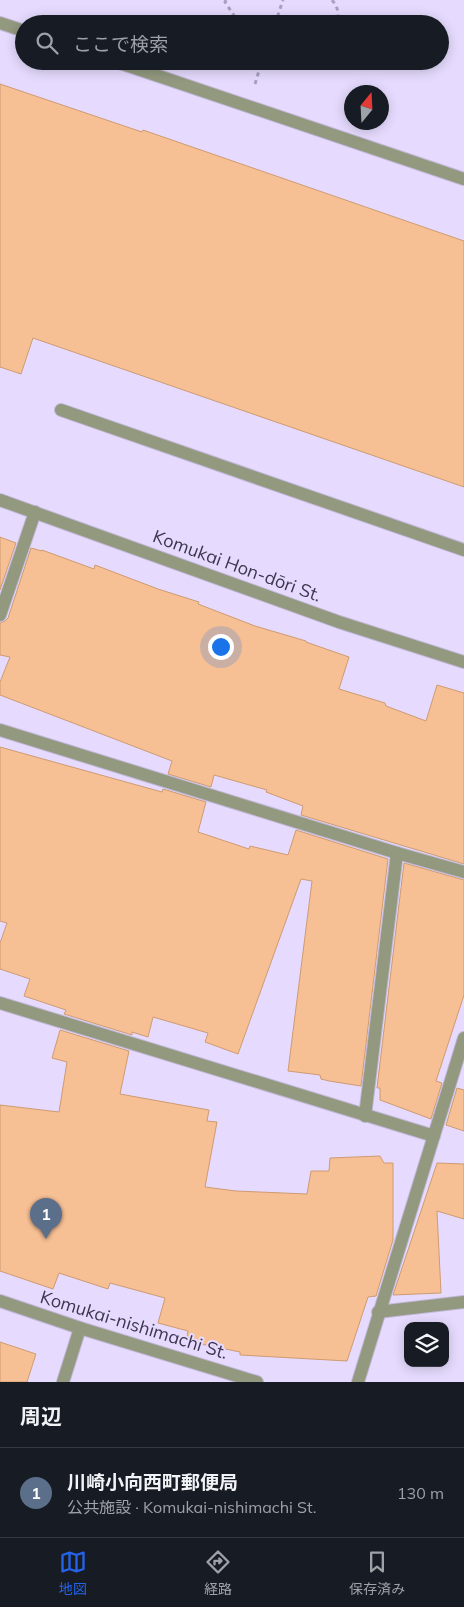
<!DOCTYPE html>
<html lang="ja">
<head>
<meta charset="utf-8">
<style>
  :root { --surface:#171b24; --page:#242831; --text:#f1f3f6; --muted:#9ea1a6; --line:#363941; --accent:#2563eb }
  body { margin:0; font-family:Mulish,"Noto Sans JP",sans-serif; background:var(--page); color:var(--text) }
  .controls { position:absolute; right:15px; bottom:15px; display:grid; overflow:hidden; border-radius:10px; box-shadow:0 2px 12px #0003 }
  .controls button { width:45px; height:45px; display:grid; place-items:center; padding:0; border:0; border-bottom:1px solid var(--line); background:var(--surface); color:var(--text); font:25px sans-serif }
  .compass { position:absolute; left:344px; top:85px; width:45px; height:45px; border-radius:50%; background:var(--surface); box-shadow:0 2px 12px #0003; rotate:18deg }
  .you { position:absolute; left:220px; top:646px; width:18px; height:18px; margin:-12px; border:4px solid #fff; border-radius:50%; background:#1a73e8; box-shadow:0 0 0 8px #1a73e833 }
  .badge { display:grid; place-items:center; width:32px; height:32px; border-radius:50%; background:var(--accent); color:#fff; font-size:16px; font-weight:700 }
  .pin { position:absolute; translate:-50% -41px; filter:drop-shadow(0 1px 2px #0008) }
  .pin::after { content:''; position:absolute; top:26px; width:18px; height:15px; background:inherit; clip-path:polygon(0 0,100% 0,50% 100%) }
  .list { margin:0; padding:0; list-style:none }
  h2 { display:flex; justify-content:space-between; align-items:center; height:65px; margin:0; padding:0 20px; font-size:21px }
  h2 small { font-size:16px; font-weight:400; color:var(--muted) }
  .list li { display:grid; grid-template-columns:32px 1fr auto; gap:15px; align-items:center; box-sizing:border-box; height:90px; padding:0 20px; border-top:1px solid var(--line) }
  .list b { display:block; font-size:19px; white-space:nowrap }
  .list p { margin:0; font-size:16px; white-space:nowrap; color:var(--muted) }
  .list em { font-size:16px; font-style:normal; color:var(--muted) }
  .icon { flex:none; width:28px; height:28px; fill:none; stroke:currentColor; stroke-width:2; stroke-linecap:round; stroke-linejoin:round }
  .map { position:relative; flex:none; width:464px; height:1382px; overflow:hidden }
  .search { position:absolute; background:var(--surface); box-shadow:0 2px 12px #0003; left:15px; right:15px; top:15px; height:55px; display:flex; align-items:center; gap:12px; box-sizing:border-box; padding:0 18px; border-radius:28px; color:var(--muted); font-size:19px }
  .sheet { height:155px; background:var(--surface) }
  nav { display:flex; justify-content:space-around; align-items:center; box-sizing:border-box; height:70px; border-top:1px solid var(--line); background:var(--surface); font-size:14px; color:var(--muted) }
  nav a { display:grid; justify-items:center; gap:2px }
  nav .on { color:var(--accent) }
  .map>svg:first-child { display:block }
  .building { fill:#f6bf94; stroke:#ce9b72 }
  .lines { fill:none; stroke-linecap:round; stroke-linejoin:round }
  .minor-casing { stroke:#c1b7d7; stroke-width:14 }
  .path { stroke:#a99fbe; stroke-width:3; stroke-dasharray:4 4; stroke-linecap:butt }
  .minor { stroke:#92997f; stroke-width:12 }
  .labels { text-anchor:middle; stroke-width:4; stroke-linejoin:round; paint-order:stroke }
  .street-label { font-size:18px; fill:#3e364e; stroke:#e6dbfe }
</style>
</head>
<body>
<div class="map">
<svg width="464" height="1382" viewBox="0 0 464 1382">
  <rect width="100%" height="100%" fill="#e6dbfe"/>
  <g class="building">
    <polygon points="0,84 142,132 143,130 464,241 464,487 33,338 21,374 0,367"/>
    <polygon points="0,537 16,543 0,590"/>
    <polygon points="31,548 42,551 42,550 94,569 95,565 158,589 199,602 198,604 255,626 306,641 306,642 349,657 339,689 385,703 386,706 426,721 437,685 464,693 464,864 301,815 303,806 266,792 267,790 214,775 211,787 168,774 172,761 0,695 0,682 10,657 0,655 0,623 5,621 8,618"/>
    <polygon points="0,747 162,792 163,789 206,802 198,832 249,849 250,846 288,855 296,830 388,859 361,1086 329,1081 321,1079 320,1075 288,1071 312,881 301,879 238,1054 205,1042 208,1033 153,1017 148,1037 132,1032 132,1035 64,1014 66,1010 24,996 30,979 0,969 0,943 7,923 0,921"/>
    <polygon points="404,863 464,880 464,995 436,1081 442,1083 431,1119 380,1100 380,1088 377,1088"/>
    <polygon points="60,1030 129,1051 120,1094 209,1110 207,1121 217,1122 205,1187 236,1191 307,1194 311,1171 329,1171 330,1158 380,1156 384,1163 393,1163 393,1240 376,1296 368,1297 347,1361 240,1355 240,1352 186,1341 188,1331 158,1323 165,1298 110,1283 108,1289 59,1273 53,1289 0,1271 0,1105 59,1112 67,1062 52,1058"/>
    <polygon points="457,1088 464,1090 464,1131 446,1125"/>
    <polygon points="437,1163 464,1164 464,1219 437,1211 441,1293 393,1295"/>
    <polygon points="0,1342 36,1354 27,1382 0,1382"/>
  </g>
  <g class="lines">
    <g class="minor-casing">
      <g id="minor">
        <polyline points="0,23 24,31"/>
        <polyline points="114,61 464,179"/>
        <polyline points="61,410 464,550"/>
        <polyline points="0,500 339,622 464,662"/>
        <polyline points="0,615 35,512"/>
        <polyline points="0,730 397,853 464,872"/>
        <polyline points="0,1003 434,1136"/>
        <polyline points="365,1116 397,853"/>
        <polyline points="0,1301 80,1328 257,1382"/>
        <polyline points="378,1312 464,1302"/>
        <polyline points="63,1382 80,1328"/>
        <polyline points="358,1382 464,1038"/>
      </g>
    </g>
    <g class="path">
      <polyline points="226,0 225,2 235,17 247,24"/>
      <path d="M332,0C338,7 340,15 336,24"/>
      <polyline points="275,24 283,0"/>
      <polyline points="255,84 262,61"/>
    </g>
    <use href="#minor" class="minor"/>
  </g>
  <g class="labels">
    <g class="street-label">
      <text transform="translate(237 566) rotate(20)" y="6">Komukai Hon-dōri St.</text>
      <text transform="translate(134 1325) rotate(17)" y="6">Komukai-nishimachi St.</text>
    </g>
  </g>
</svg>
<div class="controls">
<button><svg class="icon" aria-label="layers" viewBox="0 0 24 24"><path d="M12 4l9 5-9 5-9-5zM3 14l9 5 9-5"/></svg></button>
</div>
<svg class="compass" viewBox="-18 -18 36 36"><path d="M0-13l5 13h-10z" fill="#e53935"/><path d="M0 13l5-13h-10z" fill="#9ea1a6"/></svg>
<div class="you"></div>
<div class="pin badge" style="left:46px;top:1239px;background:#5c6f8a">1</div>
<div class="search"><svg class="icon" aria-label="search" viewBox="0 0 24 24"><circle cx="10" cy="10" r="6"/><path d="M15 15l6 6"/></svg>ここで検索</div>
</div>
<section class="sheet">
<h2>周辺<small></small></h2>
<ul class="list">
<li><span class="badge" style="background:#5c6f8a">1</span><div><b>川崎小向西町郵便局</b><p>公共施設 · Komukai-nishimachi St.</p></div><em>130 m</em></li>
</ul>
</section>
<nav>
<a class="on"><svg class="icon" aria-label="map" viewBox="0 0 24 24"><path d="M3 6l6-2 6 2 6-2v14l-6 2-6-2-6 2zM9 4v14M15 6v14"/></svg>地図</a>
<a><svg class="icon" aria-label="directions" viewBox="0 0 24 24"><path d="M12 3l9 9-9 9-9-9zM9 14v-3h6M13 9l2 2-2 2"/></svg>経路</a>
<a><svg class="icon" aria-label="saved" viewBox="0 0 24 24"><path d="M7 4h10v16l-5-4-5 4z"/></svg>保存済み</a>
</nav>
</body>
</html>
